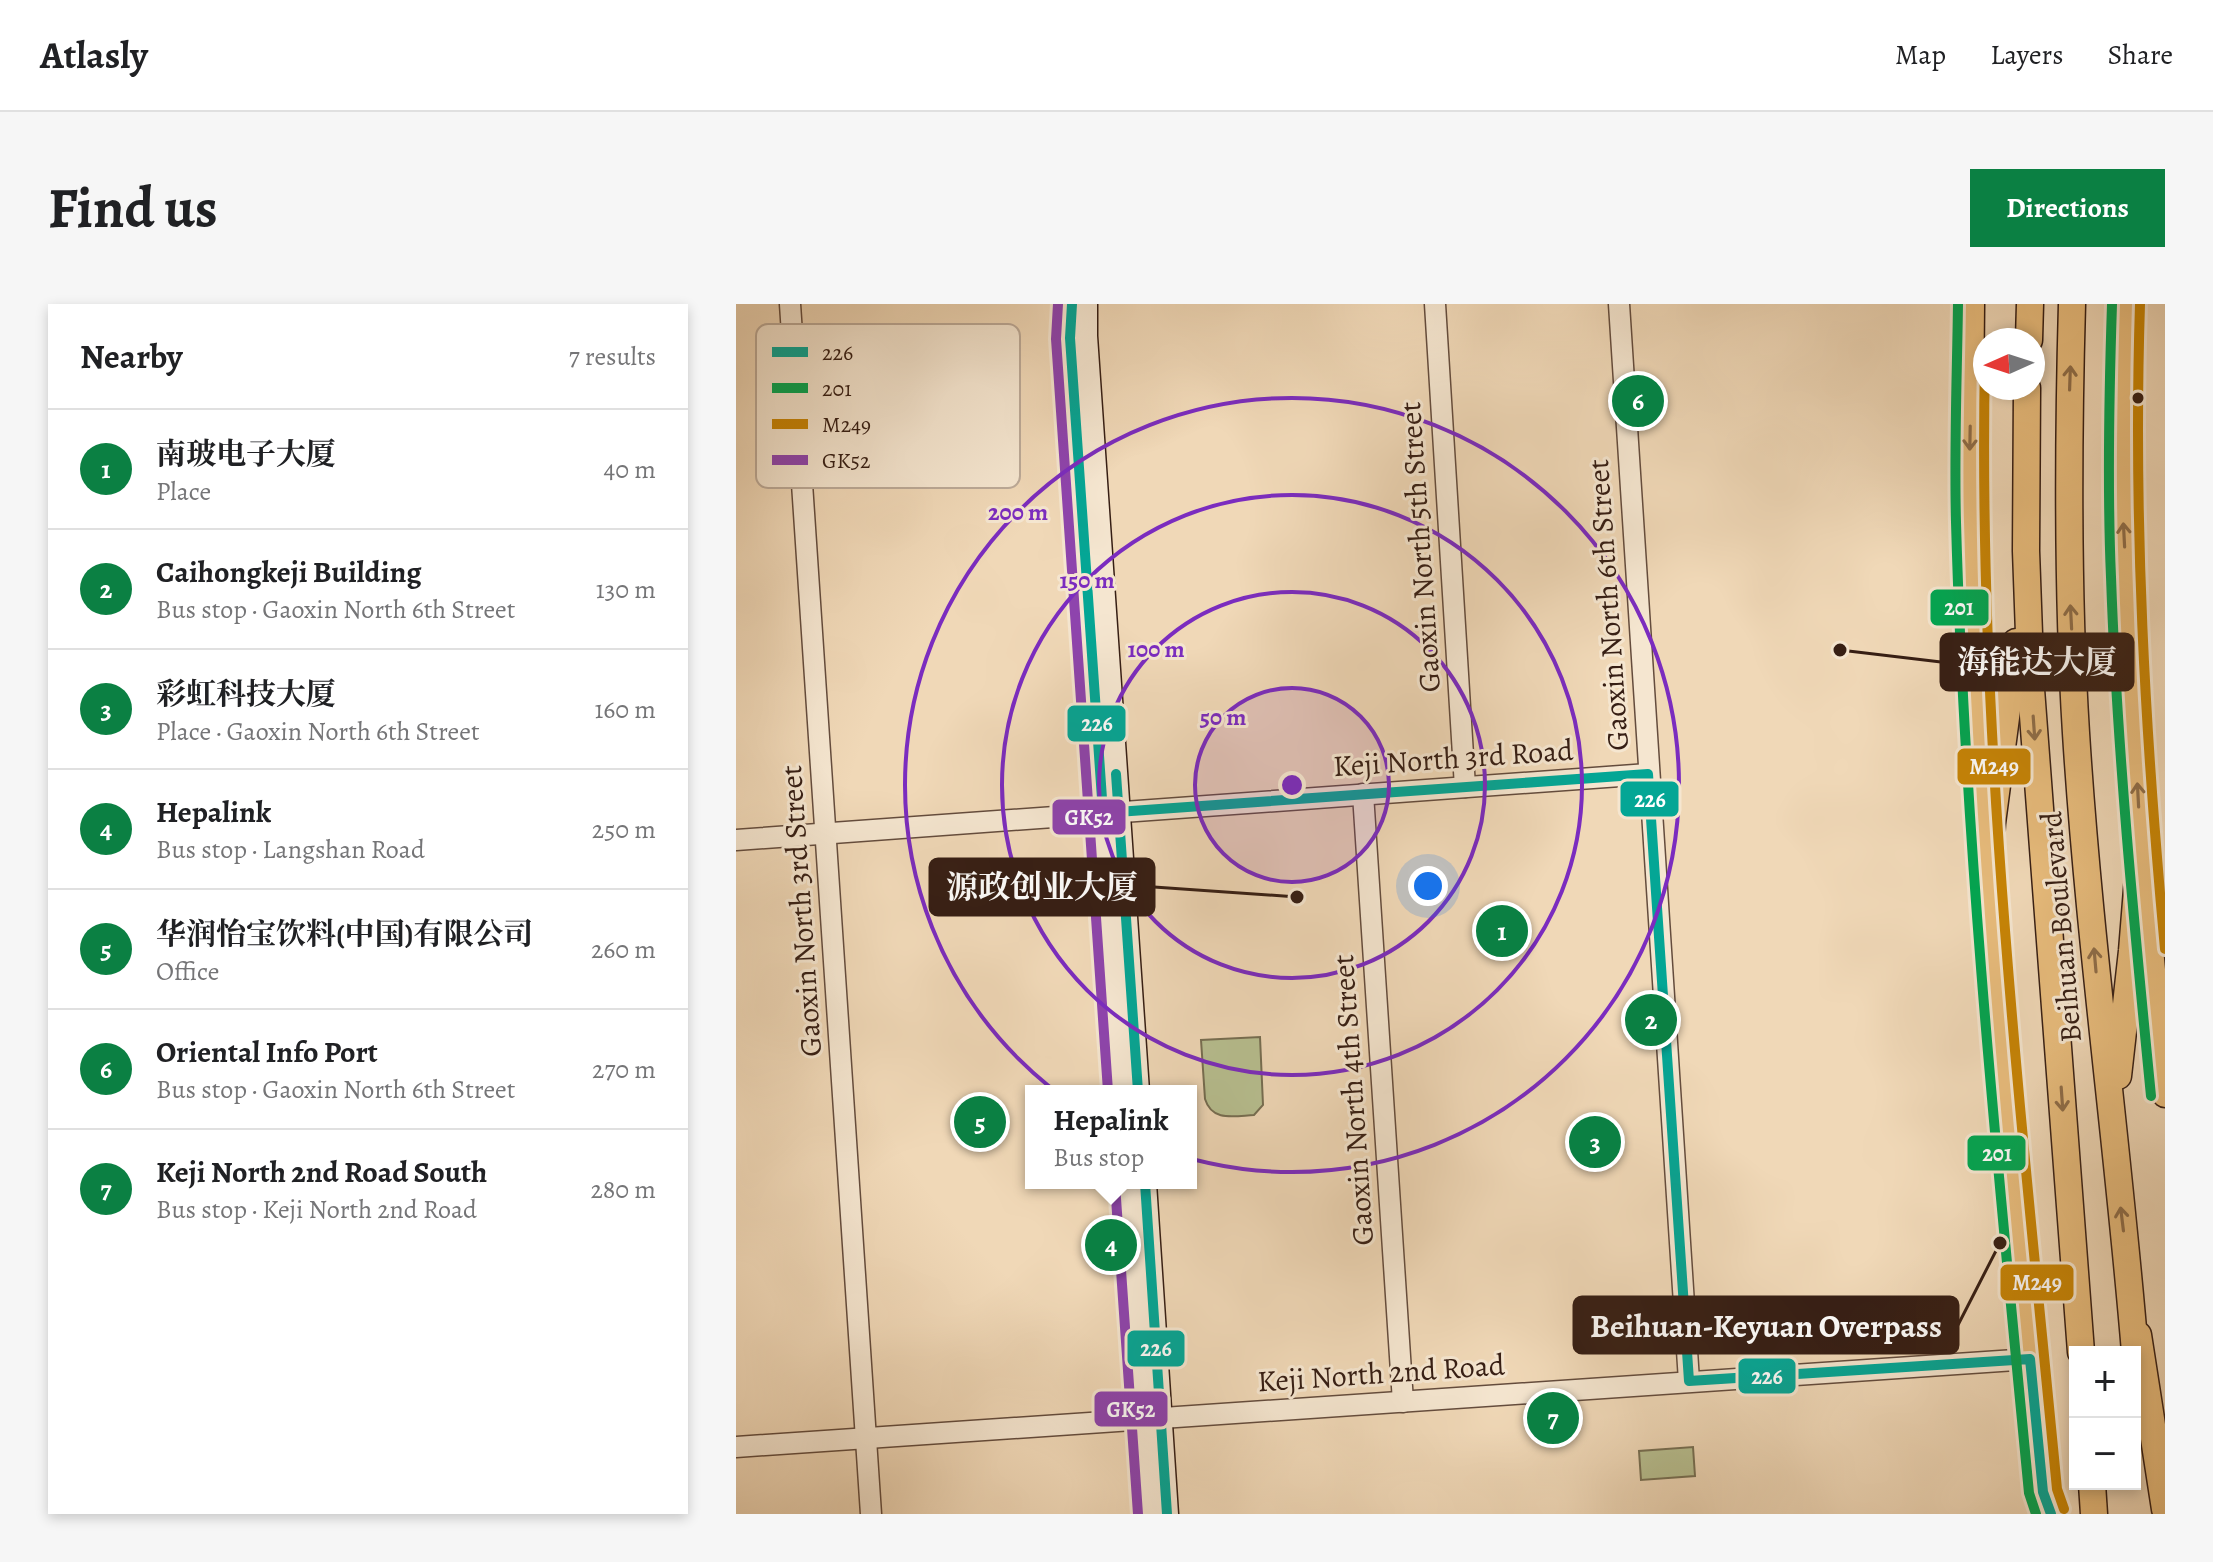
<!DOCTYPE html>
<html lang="en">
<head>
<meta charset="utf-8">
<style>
  :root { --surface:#fff; --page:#f6f6f6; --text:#202124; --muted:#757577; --line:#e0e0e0; --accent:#0b8043 }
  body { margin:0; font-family:Alegreya,"Noto Serif SC",serif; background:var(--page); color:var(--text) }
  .controls { position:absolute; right:24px; bottom:24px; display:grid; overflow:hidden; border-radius:0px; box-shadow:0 4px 12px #0003 }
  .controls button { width:72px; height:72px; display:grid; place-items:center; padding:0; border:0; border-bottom:2px solid var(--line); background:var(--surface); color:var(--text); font:40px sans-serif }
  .compass { position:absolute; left:1237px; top:24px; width:72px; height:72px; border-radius:50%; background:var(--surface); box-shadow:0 4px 12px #0003; rotate:267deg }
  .you { position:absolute; left:692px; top:582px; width:28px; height:28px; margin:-20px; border:6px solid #fff; border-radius:50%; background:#1a73e8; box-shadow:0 0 0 12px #1a73e833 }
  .badge { display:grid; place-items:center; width:52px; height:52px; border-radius:50%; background:var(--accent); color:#fff; font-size:26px; font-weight:700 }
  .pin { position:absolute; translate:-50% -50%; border:4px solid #fff; box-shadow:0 2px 8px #0006 }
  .popup { position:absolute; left:289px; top:781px; width:172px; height:104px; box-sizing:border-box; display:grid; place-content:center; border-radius:0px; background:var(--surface); filter:drop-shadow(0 2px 6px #0005); font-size:26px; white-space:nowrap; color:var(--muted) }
  .popup b { font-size:30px; color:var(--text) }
  .popup::after { content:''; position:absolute; left:50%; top:100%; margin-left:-16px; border:16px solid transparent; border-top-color:var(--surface) }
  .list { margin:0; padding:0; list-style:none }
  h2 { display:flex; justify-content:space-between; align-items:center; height:104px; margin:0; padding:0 32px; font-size:34px }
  h2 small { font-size:26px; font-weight:400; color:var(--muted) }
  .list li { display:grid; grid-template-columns:52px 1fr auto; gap:24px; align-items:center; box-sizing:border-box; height:120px; padding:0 32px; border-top:2px solid var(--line) }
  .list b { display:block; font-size:30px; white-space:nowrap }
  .list p { margin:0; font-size:26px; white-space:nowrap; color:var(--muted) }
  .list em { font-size:26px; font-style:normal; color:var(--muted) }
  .map { position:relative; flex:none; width:1429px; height:1210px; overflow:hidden; border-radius:0px }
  header { display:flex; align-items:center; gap:48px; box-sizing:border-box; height:112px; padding:0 40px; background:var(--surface); border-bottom:2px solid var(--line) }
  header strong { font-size:38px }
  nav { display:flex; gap:44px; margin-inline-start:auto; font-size:28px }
  .intro { display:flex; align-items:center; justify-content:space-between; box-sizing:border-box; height:192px; padding:0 48px }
  h1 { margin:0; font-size:56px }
  .button { padding:20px 36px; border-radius:0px; background:var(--accent); color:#fff; font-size:28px; font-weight:700 }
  main { display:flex; gap:48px; padding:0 48px }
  aside { flex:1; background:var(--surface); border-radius:0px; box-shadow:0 4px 12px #0003 }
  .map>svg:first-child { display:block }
  .green { fill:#b7bf90; stroke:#766e52; stroke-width:2 }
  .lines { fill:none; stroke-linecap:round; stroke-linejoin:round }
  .tertiary-casing { stroke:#644c3d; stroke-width:23 }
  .secondary-casing { stroke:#361e14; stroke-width:25 }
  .primary-casing { stroke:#361e14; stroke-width:27 }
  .trunk-casing { stroke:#361e14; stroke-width:29 }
  .tertiary { stroke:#f5e6d0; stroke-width:20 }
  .secondary { stroke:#f5e6d0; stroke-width:22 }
  .primary { stroke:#e8bc7c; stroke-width:24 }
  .trunk { stroke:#e8bc7c; stroke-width:26 }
  .bus-1-casing { stroke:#f5e6d0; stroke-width:16 }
  .bus-2-casing { stroke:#f5e6d0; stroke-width:16 }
  .bus-3-casing { stroke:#f5e6d0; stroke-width:16 }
  .bus-4-casing { stroke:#f5e6d0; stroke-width:16 }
  .bus-1 { stroke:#04a695; stroke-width:10 }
  .bus-2 { stroke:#00a651; stroke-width:10 }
  .bus-3 { stroke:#c78405; stroke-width:10 }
  .bus-4 { stroke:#8e44ad; stroke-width:10 }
  .oneway { stroke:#8f6d48 }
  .ring { fill:none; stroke:#7b2cbf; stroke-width:4 }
  .bus-dot { fill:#361e14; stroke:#f5e6d0; stroke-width:3 }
  .labels { text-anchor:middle; stroke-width:6; stroke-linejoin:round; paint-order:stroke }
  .street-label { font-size:30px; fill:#361e14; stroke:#f5e6d0 }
  .key { fill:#f5e6d0; stroke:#bcaa98; stroke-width:2 }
  .key-label { font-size:22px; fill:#361e14 }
  .centre { fill:#7b2cbf; stroke:#f5e6d0; stroke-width:4 }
  .ring-label { font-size:24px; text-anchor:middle; font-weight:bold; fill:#7b2cbf; stroke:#f5e6d0; stroke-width:6; stroke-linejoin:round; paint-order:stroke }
  .leader { fill:none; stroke:#361e14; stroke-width:3 }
  .callout-dot { fill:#361e14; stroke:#f5e6d0; stroke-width:3 }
  .callout { fill:#361e14; stroke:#361e14; stroke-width:3 }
  .callout-label { font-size:32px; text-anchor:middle; font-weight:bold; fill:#fff }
  .line-badge { stroke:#f5e6d0; stroke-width:3 }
  .badge-label { font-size:22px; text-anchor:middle; font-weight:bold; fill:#fff }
</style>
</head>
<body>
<header>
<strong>Atlasly</strong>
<nav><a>Map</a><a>Layers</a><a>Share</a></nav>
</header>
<div class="intro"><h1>Find us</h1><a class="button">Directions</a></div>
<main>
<aside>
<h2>Nearby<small>7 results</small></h2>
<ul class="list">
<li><span class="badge">1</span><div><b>南玻电子大厦</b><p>Place</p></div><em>40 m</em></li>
<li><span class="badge">2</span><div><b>Caihongkeji Building</b><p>Bus stop · Gaoxin North 6th Street</p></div><em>130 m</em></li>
<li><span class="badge">3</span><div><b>彩虹科技大厦</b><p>Place · Gaoxin North 6th Street</p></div><em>160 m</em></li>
<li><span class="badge">4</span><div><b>Hepalink</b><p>Bus stop · Langshan Road</p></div><em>250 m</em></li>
<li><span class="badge">5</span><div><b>华润怡宝饮料(中国)有限公司</b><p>Office</p></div><em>260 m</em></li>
<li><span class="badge">6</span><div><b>Oriental Info Port</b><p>Bus stop · Gaoxin North 6th Street</p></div><em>270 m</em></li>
<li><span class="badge">7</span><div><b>Keji North 2nd Road South</b><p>Bus stop · Keji North 2nd Road</p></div><em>280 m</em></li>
</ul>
</aside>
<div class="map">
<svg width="1429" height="1210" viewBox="0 0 1429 1210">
  <rect width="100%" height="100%" fill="#f0d8b7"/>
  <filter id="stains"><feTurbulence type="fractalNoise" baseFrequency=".0025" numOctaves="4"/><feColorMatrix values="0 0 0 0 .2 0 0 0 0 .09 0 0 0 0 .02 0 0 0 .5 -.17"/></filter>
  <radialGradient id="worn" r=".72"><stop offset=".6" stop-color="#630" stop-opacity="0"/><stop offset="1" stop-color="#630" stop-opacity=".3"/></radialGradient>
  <g class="green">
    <path d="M524,733L527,801L518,811C498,812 476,818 469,795L465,736Z"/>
    <polygon points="957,1143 959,1172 905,1176 903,1147"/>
  </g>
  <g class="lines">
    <g class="tertiary-casing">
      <g id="tertiary">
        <polyline points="54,0 135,1210"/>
        <polyline points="699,0 729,483"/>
        <polyline points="883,0 953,1077"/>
        <polyline points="627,490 667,1098"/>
        <polyline points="0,536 912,470"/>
        <polyline points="0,1143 1294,1055"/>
      </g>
    </g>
    <g class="secondary-casing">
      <g id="secondary">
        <polyline points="336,0 334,34 386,787"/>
        <polyline points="350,0 350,32 402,787"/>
        <polyline points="393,879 416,1210"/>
        <polyline points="409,879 431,1210"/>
      </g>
    </g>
    <g class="primary-casing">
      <g id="primary">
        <polyline points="1236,0 1234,213 1249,524"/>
        <path d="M1390,0C1388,64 1386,129 1387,194C1389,393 1410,593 1429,791"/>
        <polyline points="1251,564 1307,1188 1315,1210"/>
      </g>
    </g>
    <g class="trunk-casing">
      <g id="trunk">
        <path d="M1336,0C1332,143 1331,286 1340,429C1353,636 1382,841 1399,1048"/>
        <polyline points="1293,36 1294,0"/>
        <polyline points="1291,84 1290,247 1295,385 1345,1048"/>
        <polyline points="1252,582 1256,519 1280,338"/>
        <polyline points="1382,772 1396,647 1405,536"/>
        <polyline points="1402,1031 1429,1205"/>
        <polyline points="1356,1180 1358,1210"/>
      </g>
    </g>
    <use href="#tertiary" class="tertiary"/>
    <use href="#secondary" class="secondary"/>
    <use href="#primary" class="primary"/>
    <use href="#trunk" class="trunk"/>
    <g class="bus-1-casing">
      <g id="bus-1">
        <polyline points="336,0 334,34 367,509 912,470 953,1077 1294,1055 1307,1188 1315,1210"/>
        <polyline points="380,470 402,787"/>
        <polyline points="409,879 431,1210"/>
      </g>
    </g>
    <g class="bus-2-casing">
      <g id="bus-2">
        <path d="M1222,0C1221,73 1218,145 1220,218C1229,543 1262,866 1293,1189L1300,1210"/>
        <path d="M1376,0C1373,91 1371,182 1375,273C1381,446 1398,619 1415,792"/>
      </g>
    </g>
    <g class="bus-3-casing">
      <g id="bus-3">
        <path d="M1404,0C1397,216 1409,430 1429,645"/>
        <path d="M1249,54C1241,431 1285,809 1321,1185L1328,1205"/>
      </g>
    </g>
    <g class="bus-4-casing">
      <g id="bus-4">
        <polyline points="322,0 320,35 372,787"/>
        <polyline points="379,880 402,1210"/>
      </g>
    </g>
    <use href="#bus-1" class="bus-1"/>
    <use href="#bus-2" class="bus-2"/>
    <use href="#bus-3" class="bus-3"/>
    <use href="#bus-4" class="bus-4"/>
  </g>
  <defs><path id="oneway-shaft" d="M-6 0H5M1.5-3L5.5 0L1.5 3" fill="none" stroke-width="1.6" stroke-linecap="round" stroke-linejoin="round" transform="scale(2)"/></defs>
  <g class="oneway">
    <use href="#oneway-shaft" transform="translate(1334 74) rotate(-88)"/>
    <use href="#oneway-shaft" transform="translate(1234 134) rotate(91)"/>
    <use href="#oneway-shaft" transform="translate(1388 231) rotate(-93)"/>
    <use href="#oneway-shaft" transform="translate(1335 313) rotate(-93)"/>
    <use href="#oneway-shaft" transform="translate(1298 424) rotate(86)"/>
    <use href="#oneway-shaft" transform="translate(1402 491) rotate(-93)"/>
    <use href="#oneway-shaft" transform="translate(1359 656) rotate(-95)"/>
    <use href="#oneway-shaft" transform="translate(1326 795) rotate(86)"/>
    <use href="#oneway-shaft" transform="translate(1386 915) rotate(-97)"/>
  </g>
  <circle cx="556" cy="481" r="97" fill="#7b2cbf" fill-opacity=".12"/>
  <g class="ring">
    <circle cx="556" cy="481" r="97"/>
    <circle cx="556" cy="481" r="193"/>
    <circle cx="556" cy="481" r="290"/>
    <circle cx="556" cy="481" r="387"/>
  </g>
  <circle class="bus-dot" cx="1402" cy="94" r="7"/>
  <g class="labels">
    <g class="street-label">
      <text transform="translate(684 243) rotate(-94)" y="10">Gaoxin North 5th Street</text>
      <text transform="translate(872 301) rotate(-94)" y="10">Gaoxin North 6th Street</text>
      <text transform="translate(717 454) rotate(-4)" y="10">Keji North 3rd Road</text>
      <text transform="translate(65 607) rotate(-94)" y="10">Gaoxin North 3rd Street</text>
      <text transform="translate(1325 623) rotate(-95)" y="10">Beihuan Boulevard</text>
      <text transform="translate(617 796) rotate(-94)" y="10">Gaoxin North 4th Street</text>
      <text transform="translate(645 1069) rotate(-4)" y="10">Keji North 2nd Road</text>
    </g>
  </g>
  <rect x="20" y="20" width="264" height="164" rx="12" class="key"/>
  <rect x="36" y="43" width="36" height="10" fill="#04a695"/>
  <rect x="36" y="79" width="36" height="10" fill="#00a651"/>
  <rect x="36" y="115" width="36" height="10" fill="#c78405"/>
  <rect x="36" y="151" width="36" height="10" fill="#8e44ad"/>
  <g class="key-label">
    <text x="86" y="56">226</text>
    <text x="86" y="92">201</text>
    <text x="86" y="128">M249</text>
    <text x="86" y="164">GK52</text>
  </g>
  <circle cx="556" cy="481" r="12" class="centre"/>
  <g class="ring-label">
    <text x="282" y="216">200 m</text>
    <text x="351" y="284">150 m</text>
    <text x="420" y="353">100 m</text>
    <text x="487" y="421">50 m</text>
  </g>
  <path class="leader" d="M1104 346L1205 358M561 593L418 583M1264 939L1222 1021"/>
  <g class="callout-dot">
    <circle cx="1104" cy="346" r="8"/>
    <circle cx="561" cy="593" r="8"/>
    <circle cx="1264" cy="939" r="8"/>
  </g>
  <g class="callout">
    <rect x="1205" y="330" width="192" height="56" rx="8"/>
    <rect x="194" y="555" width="224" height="56" rx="8"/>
    <rect x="838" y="993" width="384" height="56" rx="8"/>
  </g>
  <g class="callout-label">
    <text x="1301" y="369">海能达大厦</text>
    <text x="306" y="594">源政创业大厦</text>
    <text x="1030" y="1033">Beihuan-Keyuan Overpass</text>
  </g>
  <g class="line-badge">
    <rect x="1193" y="284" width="61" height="39" rx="8" fill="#00a651"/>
    <rect x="330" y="400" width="61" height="39" rx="8" fill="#04a695"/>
    <rect x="1220" y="443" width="76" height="39" rx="8" fill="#c78405"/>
    <rect x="883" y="476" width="61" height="38" rx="8" fill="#04a695"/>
    <rect x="315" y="494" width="76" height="38" rx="8" fill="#8e44ad"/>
    <rect x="1230" y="830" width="61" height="38" rx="8" fill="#00a651"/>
    <rect x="1263" y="959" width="76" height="39" rx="8" fill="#c78405"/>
    <rect x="390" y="1025" width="60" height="39" rx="8" fill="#04a695"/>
    <rect x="1001" y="1053" width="60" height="38" rx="8" fill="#04a695"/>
    <rect x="357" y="1086" width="76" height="38" rx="8" fill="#8e44ad"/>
  </g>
  <g class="badge-label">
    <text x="1223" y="311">201</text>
    <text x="361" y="427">226</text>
    <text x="1258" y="470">M249</text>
    <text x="914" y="503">226</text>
    <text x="353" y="521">GK52</text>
    <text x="1261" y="857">201</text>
    <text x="1301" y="986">M249</text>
    <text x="420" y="1052">226</text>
    <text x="1031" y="1080">226</text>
    <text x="395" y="1113">GK52</text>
  </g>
  <rect width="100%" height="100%" filter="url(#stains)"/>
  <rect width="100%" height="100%" fill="url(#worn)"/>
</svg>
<div class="controls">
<button>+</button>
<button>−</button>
</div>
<svg class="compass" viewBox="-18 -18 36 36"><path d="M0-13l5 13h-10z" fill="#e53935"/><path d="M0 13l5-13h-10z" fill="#757577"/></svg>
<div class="you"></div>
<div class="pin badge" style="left:766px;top:627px">1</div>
<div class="pin badge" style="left:915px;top:716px">2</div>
<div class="pin badge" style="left:859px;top:838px">3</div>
<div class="pin badge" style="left:375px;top:941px">4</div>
<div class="popup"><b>Hepalink</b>Bus stop</div>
<div class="pin badge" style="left:244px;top:818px">5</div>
<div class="pin badge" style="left:902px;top:97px">6</div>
<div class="pin badge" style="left:817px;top:1114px">7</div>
</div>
</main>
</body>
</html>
